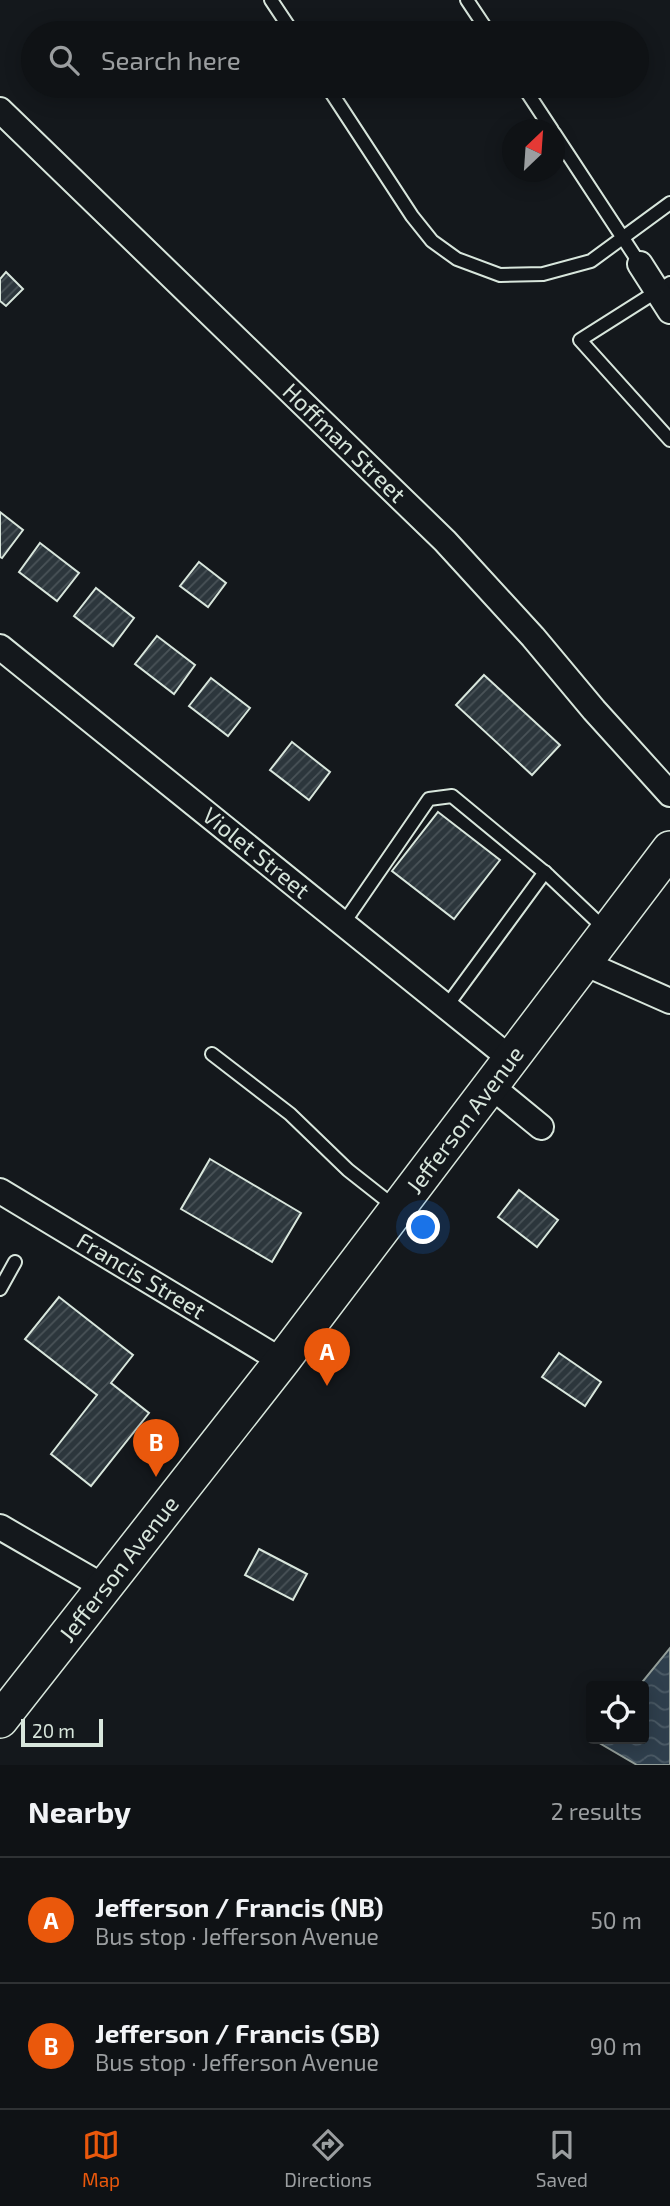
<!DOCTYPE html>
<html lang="en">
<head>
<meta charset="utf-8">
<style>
  :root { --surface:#0f1215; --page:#181b1e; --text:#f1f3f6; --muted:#9b9ea0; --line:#2f3234; --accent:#ea580c }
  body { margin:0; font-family:"Exo 2",sans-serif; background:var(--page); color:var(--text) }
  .controls { position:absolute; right:21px; bottom:21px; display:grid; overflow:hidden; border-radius:7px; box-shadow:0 4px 18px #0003 }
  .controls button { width:63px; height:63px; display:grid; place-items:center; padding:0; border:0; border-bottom:2px solid var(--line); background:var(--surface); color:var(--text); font:35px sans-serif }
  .compass { position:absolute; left:502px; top:119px; width:63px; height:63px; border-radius:50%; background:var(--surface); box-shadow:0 4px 18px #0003; rotate:25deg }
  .scale { position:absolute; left:21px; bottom:18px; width:82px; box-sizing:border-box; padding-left:7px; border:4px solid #d8e6dc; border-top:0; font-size:19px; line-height:24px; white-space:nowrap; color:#d8e6dc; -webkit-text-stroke:5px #14181c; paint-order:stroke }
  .you { position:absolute; left:424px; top:1228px; width:24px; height:24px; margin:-18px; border:5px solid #fff; border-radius:50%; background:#1a73e8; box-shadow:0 0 0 10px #1a73e833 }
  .badge { display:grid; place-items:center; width:46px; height:46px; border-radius:50%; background:var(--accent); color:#fff; font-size:23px; font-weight:700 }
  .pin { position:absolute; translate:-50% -58px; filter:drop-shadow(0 2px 4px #0008) }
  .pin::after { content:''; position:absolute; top:37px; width:24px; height:21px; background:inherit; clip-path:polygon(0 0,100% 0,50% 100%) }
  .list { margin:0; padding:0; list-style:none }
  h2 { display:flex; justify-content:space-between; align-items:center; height:91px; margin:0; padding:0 28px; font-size:30px }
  h2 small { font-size:23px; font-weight:400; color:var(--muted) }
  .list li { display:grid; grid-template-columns:46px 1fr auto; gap:21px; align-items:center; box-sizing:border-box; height:126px; padding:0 28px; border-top:2px solid var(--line) }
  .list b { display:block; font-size:26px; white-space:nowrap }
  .list p { margin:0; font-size:23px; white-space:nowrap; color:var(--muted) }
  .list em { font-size:23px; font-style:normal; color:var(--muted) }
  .icon { flex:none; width:38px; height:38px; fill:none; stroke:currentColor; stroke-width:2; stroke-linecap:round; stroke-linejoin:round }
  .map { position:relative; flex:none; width:670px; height:1765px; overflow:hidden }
  .search { position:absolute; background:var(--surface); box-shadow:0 4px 18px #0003; left:21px; right:21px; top:21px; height:77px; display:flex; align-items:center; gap:18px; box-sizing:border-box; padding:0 24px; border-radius:38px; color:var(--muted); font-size:26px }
  .sheet { height:343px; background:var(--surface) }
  nav { display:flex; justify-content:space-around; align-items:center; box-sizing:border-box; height:98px; border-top:2px solid var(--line); background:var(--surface); font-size:19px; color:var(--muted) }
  nav a { display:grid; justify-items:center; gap:4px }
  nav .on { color:var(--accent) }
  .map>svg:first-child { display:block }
  .water { fill:url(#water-waves); stroke:#939e99; stroke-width:2 }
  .building { fill:url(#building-hatch); stroke:#d8e6dc; stroke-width:2 }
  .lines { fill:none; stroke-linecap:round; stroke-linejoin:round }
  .lane-casing { stroke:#d8e6dc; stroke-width:16 }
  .street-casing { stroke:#d8e6dc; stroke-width:28 }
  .secondary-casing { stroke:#d8e6dc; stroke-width:38 }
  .lane { stroke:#14181c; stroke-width:12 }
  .street { stroke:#14181c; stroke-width:24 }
  .secondary { stroke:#14181c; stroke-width:35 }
  .labels { text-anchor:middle; stroke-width:5; stroke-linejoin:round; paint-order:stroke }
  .street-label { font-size:23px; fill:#d8e6dc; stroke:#14181c }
</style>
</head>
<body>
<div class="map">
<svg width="670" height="1765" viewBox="0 0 670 1765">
  <defs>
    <pattern id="water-waves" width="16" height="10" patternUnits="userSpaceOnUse" patternTransform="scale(1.75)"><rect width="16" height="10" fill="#2f3f4d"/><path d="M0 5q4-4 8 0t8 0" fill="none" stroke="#4c5b66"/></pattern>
    <pattern id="building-hatch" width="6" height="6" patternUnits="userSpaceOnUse" patternTransform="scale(1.75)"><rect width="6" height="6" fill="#2c363c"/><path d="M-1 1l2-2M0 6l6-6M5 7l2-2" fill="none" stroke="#4a5358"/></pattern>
  </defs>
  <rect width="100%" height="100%" fill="#14181c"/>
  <polygon class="water" points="670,1648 670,1765 637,1765 596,1741 598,1739 644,1739 644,1686 639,1686"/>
  <g class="building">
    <polygon points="6,272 23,289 6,306 0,301 0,279"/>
    <polygon points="0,512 23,530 2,558 0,557"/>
    <polygon points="40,543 79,573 57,601 19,572"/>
    <polygon points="199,562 226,583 208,607 180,586"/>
    <polygon points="96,588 134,618 113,646 74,616"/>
    <polygon points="157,636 195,665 174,694 135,664"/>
    <polygon points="484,675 560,745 532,775 456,705"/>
    <polygon points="211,678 250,708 228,736 189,706"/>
    <polygon points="292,742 330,772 309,800 270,770"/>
    <polygon points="438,812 500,860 454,919 392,871"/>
    <polygon points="210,1159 301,1213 272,1262 181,1209"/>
    <polygon points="519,1190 558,1220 537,1247 498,1217"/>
    <polygon points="59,1297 133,1355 111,1383 149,1413 91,1486 51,1454 97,1395 25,1339"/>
    <polygon points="559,1353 601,1382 585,1406 542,1377"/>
    <polygon points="259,1549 307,1574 293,1600 245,1575"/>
  </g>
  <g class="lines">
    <g class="lane-casing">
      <g id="lane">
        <polyline points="271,0 293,33"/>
        <polyline points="467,0 489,33"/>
        <polyline points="327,86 412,216 432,241 457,259 500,275 543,274 591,261 670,203"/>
        <polyline points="523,86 552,130"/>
        <polyline points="554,133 640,264"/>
        <polyline points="670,283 580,340 670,440"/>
        <polyline points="343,924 429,799 452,796 549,876 605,929"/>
        <polyline points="446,1007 545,872"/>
        <polyline points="212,1054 290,1114 348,1170 395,1207"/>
        <polyline points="0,1289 15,1262"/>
      </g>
    </g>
    <g class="street-casing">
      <g id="street">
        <polyline points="0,110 445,541 533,637 594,710 670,794"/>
        <polyline points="640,264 670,311"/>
        <polyline points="0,647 511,1059"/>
        <polyline points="584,963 670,1001"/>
        <polyline points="491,1086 541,1127"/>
        <polyline points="0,1191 282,1361"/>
        <polyline points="0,1527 104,1587"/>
      </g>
    </g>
    <g class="secondary-casing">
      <polyline id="secondary" points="0,1720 282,1361 670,849"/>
    </g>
    <use href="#lane" class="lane"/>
    <use href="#street" class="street"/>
    <use href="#secondary" class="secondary"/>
  </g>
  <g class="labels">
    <g class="street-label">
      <text transform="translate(344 443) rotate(44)" y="8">Hoffman Street</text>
      <text transform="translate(256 853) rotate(39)" y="8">Violet Street</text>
      <text transform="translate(465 1120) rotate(-53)" y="8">Jefferson Avenue</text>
      <text transform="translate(141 1276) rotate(31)" y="8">Francis Street</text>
      <text transform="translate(119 1569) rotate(-52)" y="8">Jefferson Avenue</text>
    </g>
  </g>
</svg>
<div class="controls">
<button><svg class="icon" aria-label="locate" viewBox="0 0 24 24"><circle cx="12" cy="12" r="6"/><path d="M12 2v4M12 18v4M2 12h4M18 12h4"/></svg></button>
</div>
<svg class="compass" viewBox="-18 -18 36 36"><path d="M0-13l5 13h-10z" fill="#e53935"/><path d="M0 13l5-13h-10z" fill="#9b9ea0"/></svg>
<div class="scale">20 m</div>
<div class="you"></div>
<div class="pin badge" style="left:327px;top:1386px">A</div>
<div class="pin badge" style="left:156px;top:1477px">B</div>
<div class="search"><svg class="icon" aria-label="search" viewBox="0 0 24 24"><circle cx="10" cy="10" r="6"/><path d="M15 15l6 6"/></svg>Search here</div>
</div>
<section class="sheet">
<h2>Nearby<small>2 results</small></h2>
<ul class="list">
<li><span class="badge">A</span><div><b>Jefferson / Francis (NB)</b><p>Bus stop · Jefferson Avenue</p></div><em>50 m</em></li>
<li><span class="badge">B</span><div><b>Jefferson / Francis (SB)</b><p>Bus stop · Jefferson Avenue</p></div><em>90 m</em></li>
</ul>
</section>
<nav>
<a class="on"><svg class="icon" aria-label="map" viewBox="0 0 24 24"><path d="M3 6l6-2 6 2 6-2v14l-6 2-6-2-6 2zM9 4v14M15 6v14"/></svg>Map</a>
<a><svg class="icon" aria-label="directions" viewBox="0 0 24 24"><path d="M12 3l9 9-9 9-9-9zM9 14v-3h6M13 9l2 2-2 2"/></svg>Directions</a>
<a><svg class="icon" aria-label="saved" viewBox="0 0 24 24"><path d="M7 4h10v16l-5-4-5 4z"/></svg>Saved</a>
</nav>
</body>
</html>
